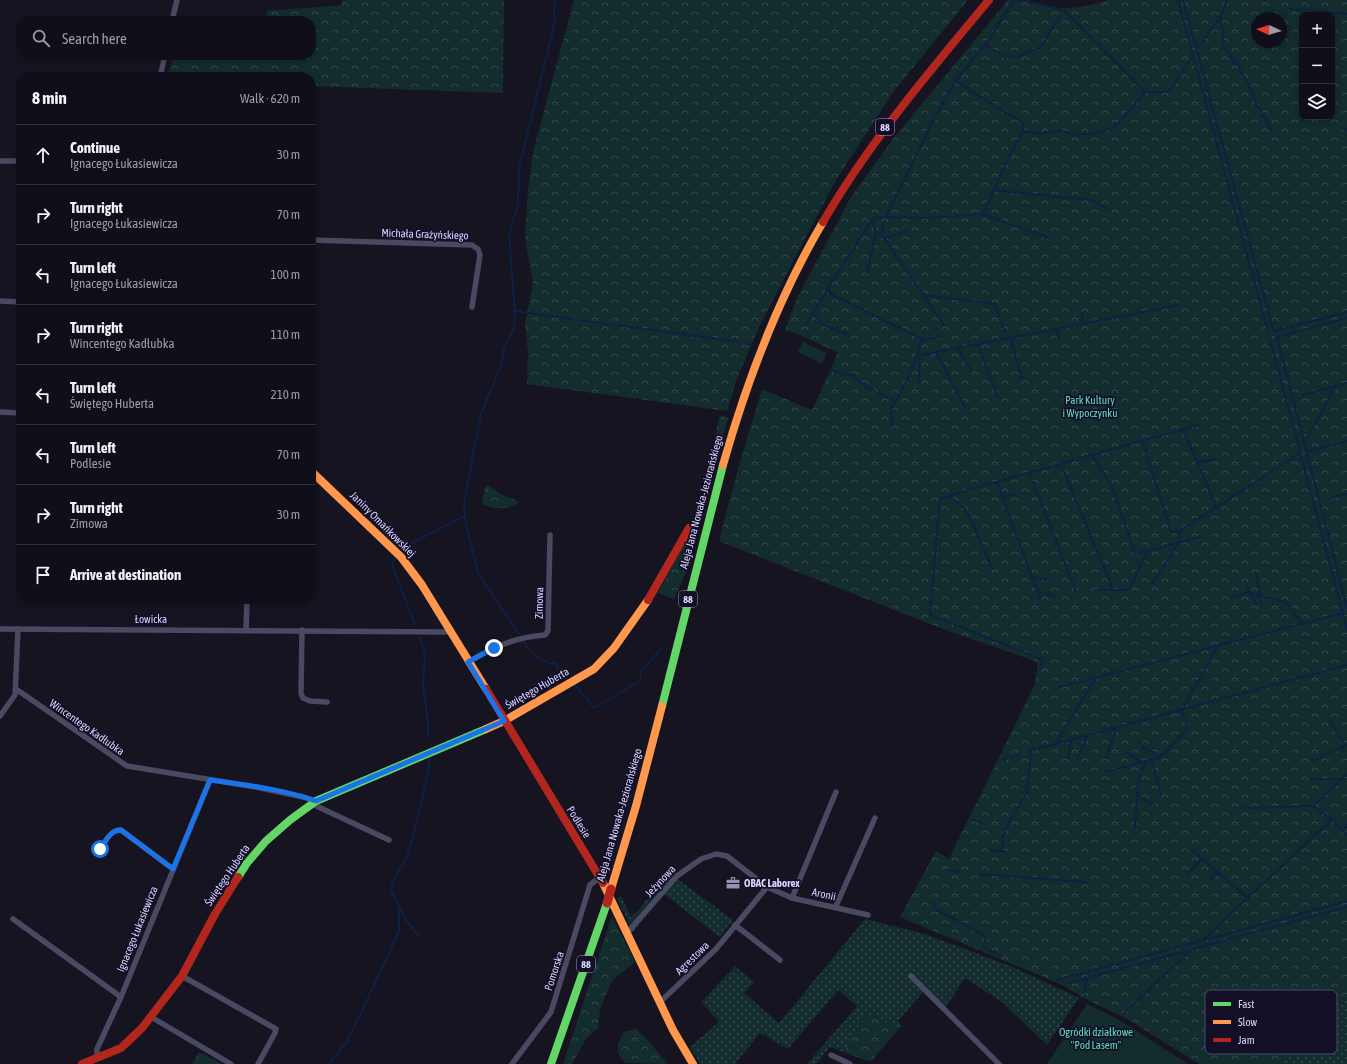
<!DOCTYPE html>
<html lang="en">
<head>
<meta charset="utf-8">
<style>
  :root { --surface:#100f19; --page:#191822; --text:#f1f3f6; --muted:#9c9ca2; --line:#302f38 }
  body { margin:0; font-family:"Asap Condensed",sans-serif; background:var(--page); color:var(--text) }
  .controls { position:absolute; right:12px; top:12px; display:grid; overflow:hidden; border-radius:8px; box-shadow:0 2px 6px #0003 }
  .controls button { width:36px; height:36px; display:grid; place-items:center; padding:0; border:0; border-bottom:1px solid var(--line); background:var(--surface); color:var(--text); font:20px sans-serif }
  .compass { position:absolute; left:1251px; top:12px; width:36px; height:36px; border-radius:50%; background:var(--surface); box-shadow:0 2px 6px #0003; rotate:274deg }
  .stop { position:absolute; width:12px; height:12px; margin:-9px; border:3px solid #1a73e8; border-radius:50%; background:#fff }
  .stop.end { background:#1a73e8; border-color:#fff; box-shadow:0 1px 4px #0008 }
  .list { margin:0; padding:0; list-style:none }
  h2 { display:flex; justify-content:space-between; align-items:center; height:52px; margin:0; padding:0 16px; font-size:17px }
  h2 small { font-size:13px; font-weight:400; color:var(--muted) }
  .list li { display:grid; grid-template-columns:26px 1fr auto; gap:12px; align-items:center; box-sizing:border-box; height:60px; padding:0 16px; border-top:1px solid var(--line) }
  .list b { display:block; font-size:15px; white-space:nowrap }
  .list p { margin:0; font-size:13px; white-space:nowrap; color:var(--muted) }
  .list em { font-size:13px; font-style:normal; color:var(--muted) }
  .icon { flex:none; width:22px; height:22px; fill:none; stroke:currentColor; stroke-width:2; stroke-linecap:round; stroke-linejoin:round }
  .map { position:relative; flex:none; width:1347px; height:1064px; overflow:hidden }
  .search { position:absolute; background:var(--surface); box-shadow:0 2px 6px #0003; left:16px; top:16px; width:300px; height:44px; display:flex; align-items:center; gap:10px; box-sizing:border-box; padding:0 14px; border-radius:16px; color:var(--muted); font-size:15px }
  .panel { position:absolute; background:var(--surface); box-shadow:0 2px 6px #0003; left:16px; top:72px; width:300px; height:532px; border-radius:16px }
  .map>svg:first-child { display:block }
  .grass { fill:url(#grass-dots) }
  .forest { fill:url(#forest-crowns); fill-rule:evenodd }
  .garden { fill:#132c2d }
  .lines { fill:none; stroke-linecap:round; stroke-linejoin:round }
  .stream { stroke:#0d2144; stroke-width:2 }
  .street { stroke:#4a4962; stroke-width:5.5 }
  .fast { stroke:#63d668; stroke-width:8 }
  .slow { stroke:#ff974d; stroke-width:8 }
  .jam { stroke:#b3261e; stroke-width:8 }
  .jam-bridge { stroke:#b3261e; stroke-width:9 }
  .route { stroke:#1a73e8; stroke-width:5 }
  .labels { text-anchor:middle; stroke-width:3.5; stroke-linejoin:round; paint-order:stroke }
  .shield { fill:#130f26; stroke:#9e99be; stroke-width:1 }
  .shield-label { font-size:10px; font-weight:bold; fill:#d9d4ff }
  .street-label { font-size:11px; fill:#d9d4ff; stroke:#130f26 }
  .park-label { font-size:11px; fill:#5fe0c0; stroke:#130f26 }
  .poi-label { font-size:11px; font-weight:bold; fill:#d9d4ff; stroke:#130f26; text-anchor:start }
  .key { fill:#130f26; stroke:#4e4a67; stroke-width:1 }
  .key-label { font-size:11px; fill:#d9d4ff }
</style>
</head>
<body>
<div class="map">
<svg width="1347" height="1064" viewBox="0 0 1347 1064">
  <defs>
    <pattern id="grass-dots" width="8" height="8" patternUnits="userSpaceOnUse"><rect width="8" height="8" fill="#132c2d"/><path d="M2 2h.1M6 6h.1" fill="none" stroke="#354a4c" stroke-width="1.8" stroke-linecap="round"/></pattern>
    <pattern id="forest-crowns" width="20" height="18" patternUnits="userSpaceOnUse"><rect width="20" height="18" fill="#132c2d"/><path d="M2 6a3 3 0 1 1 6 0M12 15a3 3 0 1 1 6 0" fill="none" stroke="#354a4c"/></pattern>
  </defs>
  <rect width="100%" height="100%" fill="#161421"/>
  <g class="grass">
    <polygon points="671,874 733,920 720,937 664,894 633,932 617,899 621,896 631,917 640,909 646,900"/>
    <polygon points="865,919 925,934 1013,967 1079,998 1047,1045 1002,1002 965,978 946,1007 924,991 898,1021 902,1026 898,1030 879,1017 866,1014 844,1052 830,1047 816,1064 807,1064 857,1006 838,990 788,1049 760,1033 735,1064 700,1064 690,1047 719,1022 701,1002 735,966 754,982 744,993 779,1023"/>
    <polygon points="1347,998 1347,1064 1281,1064"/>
  </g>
  <g class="forest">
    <polygon points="342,0 504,0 503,93 311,86 311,77 166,77 175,55 311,55 311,21 266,21 267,11 342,5"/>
    <polygon points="574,0 968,0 894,91 836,180 759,327 736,381 727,411 527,384 528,350 525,324 533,283 525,238 528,190 534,148"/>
    <path d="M1008,0C1029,0 1048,9 1068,8C1082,8 1095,4 1108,0H1347V998L1281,1064H1199L1129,1020L1084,998L1060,984L900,917L936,851L949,859L1035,684L1038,662L948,631L719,541L738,469L762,389L812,410L838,353L798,334L785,330L798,296L851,197L893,139ZM1302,15H1332V117H1302ZM1257,18H1281V42H1257Z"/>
    <polygon points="720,415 728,418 686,572 674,599 658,593 696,522"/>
    <path d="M488,485L502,495L516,500L518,503C509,510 493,509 484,505L482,502L485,487Z"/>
    <polygon points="612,916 635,962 612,981 600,1009 598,1028 586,1039 572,1064 563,1064"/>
    <polygon points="866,1014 879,1017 898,1030 870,1062 844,1052"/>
    <path d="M636,1029C648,1039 657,1052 668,1064L625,1063C615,1051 616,1045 624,1032Z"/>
    <polygon points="199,1052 222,1064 192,1064"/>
  </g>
  <g class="garden">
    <polygon points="803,342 827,353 822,364 798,352"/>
    <polygon points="1087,1004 1116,1018 1188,1064 1047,1064"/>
  </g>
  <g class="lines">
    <g class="stream">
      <polyline points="1022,0 1064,10 1145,92 1169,92 1193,55"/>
      <polyline points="1178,0 1268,332"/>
      <polyline points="1183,0 1273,329 1275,331 1279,330 1347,312"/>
      <path d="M1227,0L1220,19L1223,31V44L1225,50L1231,54L1233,62L1239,65C1240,76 1243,74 1247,82C1251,88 1256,100 1257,106L1262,110L1261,117H1265L1272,132"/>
      <polyline points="1290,9 1347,14"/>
      <polyline points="985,45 1005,57 1020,56 1041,47 1060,16"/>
      <polyline points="1197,48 1219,19"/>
      <polyline points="1344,129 1347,129"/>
      <polyline points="1023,131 1040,134 1059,130 1077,135 1096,133 1116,126 1145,92"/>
      <polyline points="994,190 1091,200 1108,209"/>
      <polyline points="982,214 1049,238"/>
      <polyline points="886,217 932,123 955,81 987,43 1012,2 1017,0"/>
      <polyline points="871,220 876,231 882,235 944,325"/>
      <polyline points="882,235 884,222"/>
      <polyline points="884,238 908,231"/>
      <polyline points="867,273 876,231"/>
      <polyline points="923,295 995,304 1005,332"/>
      <polyline points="514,311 739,342"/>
      <polyline points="813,313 823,325 849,335"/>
      <polyline points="1080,324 1083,313"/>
      <polyline points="805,325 828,289"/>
      <polyline points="1056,329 1059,340"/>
      <polyline points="1277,337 1347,608"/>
      <polyline points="1277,337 1347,318"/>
      <polyline points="1011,338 1022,380"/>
      <polyline points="1270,339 1347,629"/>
      <polyline points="921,341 940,336"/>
      <polyline points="745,344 752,345"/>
      <polyline points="978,344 998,397"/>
      <polyline points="958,349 971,370"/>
      <polyline points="936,352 966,409"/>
      <polyline points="917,356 1179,305"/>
      <path d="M831,370L840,374L853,375C863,387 881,395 895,401"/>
      <polyline points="919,383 920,356"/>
      <polyline points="1302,395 1347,383"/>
      <polyline points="893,426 891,410 910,375 922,339 831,294 828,288 873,218 877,217 927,218 982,214 985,210 1004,167 1023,131 1023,123 955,81"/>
      <polyline points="1183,429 1217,508"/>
      <polyline points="1142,440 1171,531 1178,532 1179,543 1152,584"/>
      <polyline points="1304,443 1336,386"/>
      <polyline points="1306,452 1347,441"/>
      <polyline points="1092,455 1112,486 1135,554 1200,537"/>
      <polyline points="1197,462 1216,459"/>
      <polyline points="1057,464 1065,473 1113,590"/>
      <polyline points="1029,473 1077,594"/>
      <polyline points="997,482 1040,599"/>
      <polyline points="948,496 964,508 971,520 992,569"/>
      <polyline points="1002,497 1015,494"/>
      <polyline points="1332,498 1347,494"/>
      <polyline points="465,520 464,502 481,414 501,365 504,348 514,329 515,315 509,234 518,204 519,167 555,22 554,10 556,0"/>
      <polyline points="466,524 478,573 519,634"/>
      <polyline points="1178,532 1300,453"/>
      <polyline points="401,549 464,516"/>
      <polyline points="395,557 392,565 415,625"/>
      <polyline points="1256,572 1262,606"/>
      <polyline points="1032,577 1051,580"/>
      <polyline points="1246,586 1257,605"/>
      <polyline points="1097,590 1129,590 1147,552"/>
      <polyline points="932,591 940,498 1201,424"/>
      <polyline points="1038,591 1054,596"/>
      <polyline points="1250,594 1286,602 1303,624"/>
      <polyline points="1234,596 1249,592"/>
      <polyline points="931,598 930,613 933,616 1041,659 1043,662 1040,669"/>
      <polyline points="420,637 425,654 423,685 428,721 428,736"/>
      <path d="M524,642C528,652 545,665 556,663L561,675L566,678"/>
      <polyline points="575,685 594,708 640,681 641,671 662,648"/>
      <polyline points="1060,687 1343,613"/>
      <polyline points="1330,722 1345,745"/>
      <polyline points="1140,742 1144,749 1153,752 1160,757"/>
      <polyline points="1058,744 1057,742 1095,678"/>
      <polyline points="1029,751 1347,665"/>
      <polyline points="1125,751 1141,762"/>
      <polyline points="1068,758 1071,740"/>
      <polyline points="1106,758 1116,728"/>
      <polyline points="1151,759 1161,795"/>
      <polyline points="1002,760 1019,755"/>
      <polyline points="1077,760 1087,736"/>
      <polyline points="1312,761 1347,745"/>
      <polyline points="1106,772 1160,757 1188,729 1182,710 1218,646"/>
      <polyline points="1311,779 1342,779"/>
      <polyline points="1137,795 1155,806"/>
      <polyline points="1313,806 1347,774"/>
      <polyline points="1242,808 1313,806 1332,819 1347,835"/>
      <polyline points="973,820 983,823"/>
      <polyline points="1135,827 1138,783 1146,761"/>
      <polyline points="1343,830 1347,825"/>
      <polyline points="991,850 1011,853"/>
      <polyline points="1192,850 1248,898"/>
      <polyline points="1002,851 1004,831 1027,792 1031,751"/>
      <polyline points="947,870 963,872"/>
      <polyline points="980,874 1086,882"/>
      <polyline points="1186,875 1202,859"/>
      <polyline points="1210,880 1218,872"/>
      <polyline points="934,903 935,909 984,935 986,938 983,946 985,948 1001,956"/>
      <path d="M418,936L404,917L391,891C392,877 403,867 408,854C412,840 431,768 429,757"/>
      <polyline points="1203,940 1332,819"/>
      <polyline points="1057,980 1347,901"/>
      <polyline points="1069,983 1347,907"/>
      <polyline points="1084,993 1087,978"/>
      <polyline points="1123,1014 1191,950"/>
      <polyline points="329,1064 346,1043 363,1009 399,931 399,910"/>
    </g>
    <g class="street">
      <polyline points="172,21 177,0"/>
      <polyline points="160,77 165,55"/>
      <polyline points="0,161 21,161"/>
      <polyline points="311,240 472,245 478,249 480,255 472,307"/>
      <polyline points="0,301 21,302"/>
      <polyline points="0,412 21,413"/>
      <polyline points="0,629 450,632"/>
      <polyline points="246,630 247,599"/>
      <polyline points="302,630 301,693 303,698 310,701 327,702"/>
      <path d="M468,662C494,647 515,637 545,635L548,631L550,535"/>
      <polyline points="16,689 127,766 256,787 303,797 316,801"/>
      <polyline points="0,716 15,695 18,629"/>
      <polyline points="312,804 389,840"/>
      <path d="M100,849C106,841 110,830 121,830L173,869"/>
      <polyline points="792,898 836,792"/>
      <polyline points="836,906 875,818"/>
      <polyline points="13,919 121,997"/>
      <polyline points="735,925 780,960"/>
      <polyline points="627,933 677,876 701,859 716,854 727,856 767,887 792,898 868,915"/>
      <polyline points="182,976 276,1029 275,1033 258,1064"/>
      <polyline points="911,976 999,1064"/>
      <polyline points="660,1002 716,949 767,887"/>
      <polyline points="151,1017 231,1064"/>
      <polyline points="831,1055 850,1064"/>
      <polyline points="97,1057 97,1049 121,997 210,780"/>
      <polyline points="512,1064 551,1012 590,885 600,877"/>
    </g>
    <g class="fast">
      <polyline points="662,706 723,465"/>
      <polyline points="238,877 247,863 266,841 290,820 316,801 486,729"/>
      <polyline points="551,1064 607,903"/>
    </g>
    <g class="slow">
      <path d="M723,465C747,380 778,298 823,222"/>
      <polyline points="311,471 401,557 422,585 486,689"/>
      <polyline points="486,729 504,721 594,669 614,648 648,600"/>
      <polyline points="603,883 673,1030 693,1064"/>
      <polyline points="611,889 636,806 662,706"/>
    </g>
    <g class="jam">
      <path d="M823,222C870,141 930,71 989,0"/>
      <polyline points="648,600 689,528"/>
      <polyline points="486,689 603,883"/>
      <polyline points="82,1064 121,1048 142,1028 182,976 215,914 238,877"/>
    </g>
    <polyline class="jam-bridge" points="607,903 611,889"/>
  </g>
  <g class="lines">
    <path class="route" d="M100,849C106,841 110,830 121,830L173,869L210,780C245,785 282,789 316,801L504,721L468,662L494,648"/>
  </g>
  <defs>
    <g id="office-bare" transform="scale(1.08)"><path d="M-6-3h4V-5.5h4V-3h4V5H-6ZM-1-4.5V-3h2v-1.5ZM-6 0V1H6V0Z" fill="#9591b1" stroke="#130f26" stroke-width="2.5" paint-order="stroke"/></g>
  </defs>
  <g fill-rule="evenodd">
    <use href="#office-bare" x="733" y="883"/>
  </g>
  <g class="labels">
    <g class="shield">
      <rect x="876" y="119" width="18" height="16" rx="3"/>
      <rect x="679" y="591" width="18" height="16" rx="3"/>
      <rect x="577" y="956" width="18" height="16" rx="3"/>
    </g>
    <g class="shield-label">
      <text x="885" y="131">88</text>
      <text x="688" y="603">88</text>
      <text x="586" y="968">88</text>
    </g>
    <g class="street-label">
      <text transform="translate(425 234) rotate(2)" y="4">Michała Grażyńskiego</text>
      <text transform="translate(701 502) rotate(-75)" y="4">Aleja Jana Nowaka-Jeziorańskiego</text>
      <text transform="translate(383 524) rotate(45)" y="4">Janiny Omańkowskiej</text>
      <text transform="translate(539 603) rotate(-89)" y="4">Zimowa</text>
      <text x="151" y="623">Łowicka</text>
      <text transform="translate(537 688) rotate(-30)" y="4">Świętego Huberta</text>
      <text transform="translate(87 727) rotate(35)" y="4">Wincentego Kadłubka</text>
      <text transform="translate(619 815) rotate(-74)" y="4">Aleja Jana Nowaka-Jeziorańskiego</text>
      <text transform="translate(579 822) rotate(58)" y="4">Podlesie</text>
      <text transform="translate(227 875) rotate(-56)" y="4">Świętego Huberta</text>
      <text transform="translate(660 881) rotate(-47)" y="4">Jeżynowa</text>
      <text transform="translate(824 894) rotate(12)" y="4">Aronii</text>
      <text transform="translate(137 929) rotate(-68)" y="4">Ignacego Łukasiewicza</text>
      <text transform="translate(692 958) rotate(-44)" y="4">Agrestowa</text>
      <text transform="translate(554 971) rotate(-72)" y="4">Pomorska</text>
    </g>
    <g class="park-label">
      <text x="1090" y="404">Park Kultury<tspan x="1090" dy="13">i Wypoczynku</tspan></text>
      <text x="1096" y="1036">Ogródki działkowe<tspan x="1096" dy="13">"Pod Lasem"</tspan></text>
    </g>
    <g class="poi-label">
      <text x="744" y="887">OBAC Laborex</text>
    </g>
  </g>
  <rect x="1205" y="990" width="132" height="64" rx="6" class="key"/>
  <rect x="1213" y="1002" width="18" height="4" fill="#63d668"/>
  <rect x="1213" y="1020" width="18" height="4" fill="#ff974d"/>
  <rect x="1213" y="1038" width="18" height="4" fill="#b3261e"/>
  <g class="key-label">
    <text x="1238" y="1008">Fast</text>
    <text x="1238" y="1026">Slow</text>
    <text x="1238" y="1044">Jam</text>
  </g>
</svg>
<div class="controls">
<button>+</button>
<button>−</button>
<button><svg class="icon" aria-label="layers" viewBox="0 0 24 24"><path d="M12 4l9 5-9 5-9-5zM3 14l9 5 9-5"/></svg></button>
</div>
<svg class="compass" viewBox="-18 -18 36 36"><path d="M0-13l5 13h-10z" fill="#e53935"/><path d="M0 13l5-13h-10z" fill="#9c9ca2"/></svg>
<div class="stop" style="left:100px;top:849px"></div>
<div class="stop end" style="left:494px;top:648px"></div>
<div class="search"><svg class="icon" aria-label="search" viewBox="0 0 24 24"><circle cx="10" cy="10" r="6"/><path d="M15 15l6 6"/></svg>Search here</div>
<section class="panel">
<h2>8 min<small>Walk · 620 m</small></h2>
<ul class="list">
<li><svg class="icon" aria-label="ahead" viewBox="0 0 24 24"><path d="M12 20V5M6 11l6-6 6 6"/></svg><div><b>Continue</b><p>Ignacego Łukasiewicza</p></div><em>30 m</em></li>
<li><svg class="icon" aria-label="right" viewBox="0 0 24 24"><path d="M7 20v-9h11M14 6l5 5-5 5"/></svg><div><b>Turn right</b><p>Ignacego Łukasiewicza</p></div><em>70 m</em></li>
<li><svg class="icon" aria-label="left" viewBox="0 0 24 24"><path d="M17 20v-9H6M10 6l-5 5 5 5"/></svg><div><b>Turn left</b><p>Ignacego Łukasiewicza</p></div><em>100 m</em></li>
<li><svg class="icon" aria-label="right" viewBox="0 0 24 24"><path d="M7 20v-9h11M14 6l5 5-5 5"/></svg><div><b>Turn right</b><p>Wincentego Kadłubka</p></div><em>110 m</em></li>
<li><svg class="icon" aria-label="left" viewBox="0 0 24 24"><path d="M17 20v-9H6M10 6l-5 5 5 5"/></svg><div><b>Turn left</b><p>Świętego Huberta</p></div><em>210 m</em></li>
<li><svg class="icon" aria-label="left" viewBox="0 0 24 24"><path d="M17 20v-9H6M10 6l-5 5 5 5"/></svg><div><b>Turn left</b><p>Podlesie</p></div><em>70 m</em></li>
<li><svg class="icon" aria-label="right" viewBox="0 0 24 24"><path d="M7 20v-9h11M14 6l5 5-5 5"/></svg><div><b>Turn right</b><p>Zimowa</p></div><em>30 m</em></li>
<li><svg class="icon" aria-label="arrive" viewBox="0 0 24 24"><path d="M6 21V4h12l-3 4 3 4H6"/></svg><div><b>Arrive at destination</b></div></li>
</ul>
</section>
</div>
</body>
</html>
